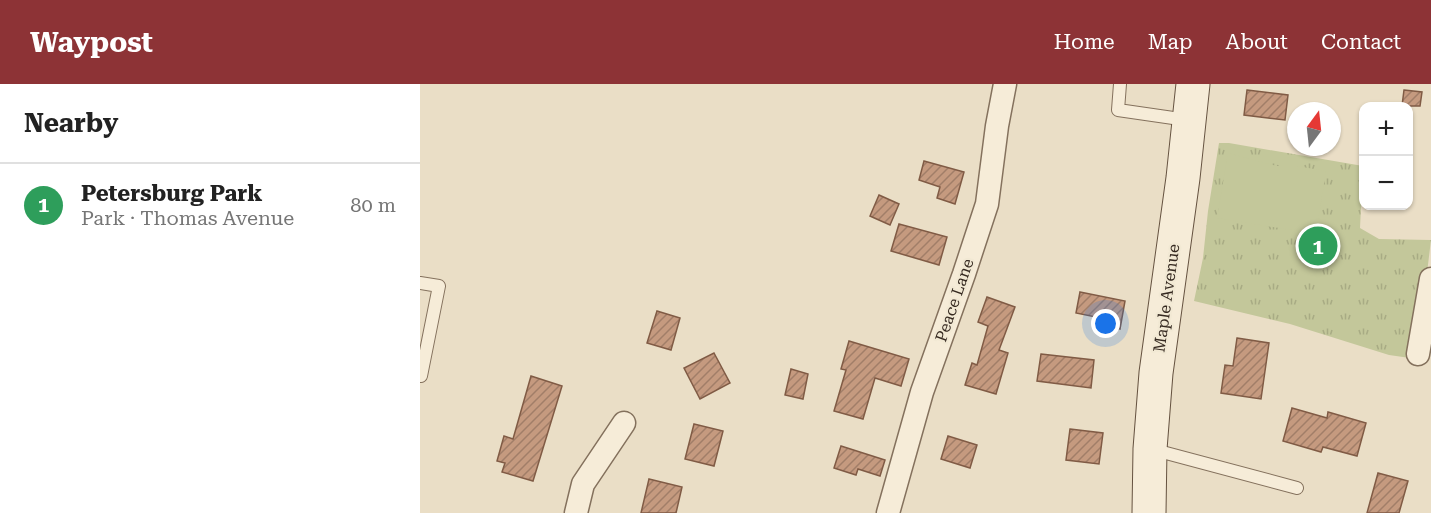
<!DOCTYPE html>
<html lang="en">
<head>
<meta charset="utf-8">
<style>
  :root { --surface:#fff; --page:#f6f6f6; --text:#222; --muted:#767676; --line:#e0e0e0; --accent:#8d3336 }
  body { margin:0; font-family:"Roboto Serif",serif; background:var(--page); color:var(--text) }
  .controls { position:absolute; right:18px; top:18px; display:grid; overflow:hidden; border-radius:12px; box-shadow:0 2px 4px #0004 }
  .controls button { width:54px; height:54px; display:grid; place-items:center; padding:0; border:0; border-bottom:2px solid var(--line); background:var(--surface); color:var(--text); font:30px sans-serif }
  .compass { position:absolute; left:867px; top:18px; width:54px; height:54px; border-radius:50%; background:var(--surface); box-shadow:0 2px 4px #0004; rotate:15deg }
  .you { position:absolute; left:686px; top:240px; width:21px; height:21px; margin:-15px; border:4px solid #fff; border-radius:50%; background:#1a73e8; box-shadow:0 0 0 9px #1a73e833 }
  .badge { display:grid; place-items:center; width:39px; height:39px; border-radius:50%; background:var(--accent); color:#fff; font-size:20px; font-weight:700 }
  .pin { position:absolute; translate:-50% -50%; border:3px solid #fff; box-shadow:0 2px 6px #0006 }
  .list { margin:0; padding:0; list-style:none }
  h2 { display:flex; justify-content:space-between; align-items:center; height:78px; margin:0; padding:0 24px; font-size:26px }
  h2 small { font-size:20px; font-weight:400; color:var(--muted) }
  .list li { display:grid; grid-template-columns:39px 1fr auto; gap:18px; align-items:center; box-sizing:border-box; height:84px; padding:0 24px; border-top:2px solid var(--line) }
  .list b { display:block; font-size:22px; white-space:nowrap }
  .list p { margin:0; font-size:20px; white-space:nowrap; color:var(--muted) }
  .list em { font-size:20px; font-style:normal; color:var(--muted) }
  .map { position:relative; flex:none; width:1011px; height:429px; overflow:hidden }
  header { display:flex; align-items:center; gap:36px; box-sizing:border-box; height:84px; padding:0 30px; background:var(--accent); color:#fff }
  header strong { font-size:28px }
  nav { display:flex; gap:33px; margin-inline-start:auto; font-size:21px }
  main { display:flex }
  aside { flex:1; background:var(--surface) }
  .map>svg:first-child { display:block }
  .park { fill:url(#park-tufts) }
  .pitch { fill:#c3c79a }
  .building { fill:url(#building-hatch); stroke:#805b45; stroke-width:1.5 }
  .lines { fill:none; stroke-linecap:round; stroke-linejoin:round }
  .lane-casing { stroke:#84715d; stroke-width:14 }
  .street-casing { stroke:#84715d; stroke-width:25 }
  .secondary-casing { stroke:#655240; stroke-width:35 }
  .lane { stroke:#f6ecd8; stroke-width:12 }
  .street { stroke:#f6ecd8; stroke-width:22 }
  .secondary { stroke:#f6ecd8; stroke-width:33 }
  .labels { text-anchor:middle; stroke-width:4.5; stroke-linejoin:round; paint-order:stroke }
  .street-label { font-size:16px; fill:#352920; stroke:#f2e9d4 }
</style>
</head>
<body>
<header>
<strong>Waypost</strong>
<nav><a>Home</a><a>Map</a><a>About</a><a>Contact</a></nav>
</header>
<main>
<aside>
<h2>Nearby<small></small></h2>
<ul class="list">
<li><span class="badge" style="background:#2e9e5b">1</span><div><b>Petersburg Park</b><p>Park · Thomas Avenue</p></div><em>80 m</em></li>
</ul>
</aside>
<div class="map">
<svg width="1011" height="429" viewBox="0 0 1011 429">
  <defs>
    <pattern id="park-tufts" width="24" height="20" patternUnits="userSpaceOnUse" patternTransform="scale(1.5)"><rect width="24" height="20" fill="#c3c79a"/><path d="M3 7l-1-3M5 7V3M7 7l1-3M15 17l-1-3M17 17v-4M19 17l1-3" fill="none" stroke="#a8ab84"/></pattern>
    <pattern id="building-hatch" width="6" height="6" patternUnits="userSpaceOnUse" patternTransform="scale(1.5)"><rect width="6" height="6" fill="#c59a7f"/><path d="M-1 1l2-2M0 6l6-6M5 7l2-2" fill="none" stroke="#a17e68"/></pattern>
  </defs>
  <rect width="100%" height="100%" fill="#eadec6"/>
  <polygon class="park" points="799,59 809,59 943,82 940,144 959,155 1011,156 1007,189 990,274 969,271 870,240 774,217 783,174 788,127"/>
  <polygon class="pitch" points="808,69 857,82 877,82 906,87 896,150 797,134"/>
  <g class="building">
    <polygon points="827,6 868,11 865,36 824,31"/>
    <polygon points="984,6 1002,8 1000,22 982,22"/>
    <polygon points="504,77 544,88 535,120 517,114 520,103 499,96"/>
    <polygon points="459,111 479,120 470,141 450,132"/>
    <polygon points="479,140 527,153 519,181 471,167"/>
    <polygon points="660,208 705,217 700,245 680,240 681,234 656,229"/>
    <polygon points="567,213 595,223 579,266 588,269 576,310 545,301 552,279 557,281 568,242 558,238"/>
    <polygon points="237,227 260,234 251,266 227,259"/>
    <polygon points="817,254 849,259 841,315 801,309 805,281 813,282"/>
    <polygon points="429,257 489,275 481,302 455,294 443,335 414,327 426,286 421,285"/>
    <polygon points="294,269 310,299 280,315 264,284"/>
    <polygon points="621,270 674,276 671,304 617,297"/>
    <polygon points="371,285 388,290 383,315 365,311"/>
    <polygon points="111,292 142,302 113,397 82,388 85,379 77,377 84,352 93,355"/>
    <polygon points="872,324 907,334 908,328 946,339 937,372 903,363 901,368 863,357"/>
    <polygon points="274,340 303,347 294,382 265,375"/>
    <polygon points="650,345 683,349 679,380 646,376"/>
    <polygon points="528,352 557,361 550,384 521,375"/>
    <polygon points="421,362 465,376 460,392 438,385 436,391 414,384"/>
    <polygon points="958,389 988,397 979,429 947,429"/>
    <polygon points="229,395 262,403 256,429 221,429"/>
  </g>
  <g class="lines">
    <g class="lane-casing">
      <g id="lane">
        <polyline points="700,0 698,26 767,36"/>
        <polyline points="0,199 19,202 1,292"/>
        <polyline points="731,365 877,404"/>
      </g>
    </g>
    <g class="street-casing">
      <g id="street">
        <polyline points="998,270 1011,195"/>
        <polyline points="156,429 163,400 204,339"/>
        <polyline points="468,429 502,308 544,190 567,120 577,42 585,0"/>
      </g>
    </g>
    <g class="secondary-casing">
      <polyline id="secondary" points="729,429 730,365 736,289 763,94 773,0"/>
    </g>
    <use href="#lane" class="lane"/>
    <use href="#street" class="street"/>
    <use href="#secondary" class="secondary"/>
  </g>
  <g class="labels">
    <g class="street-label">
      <text transform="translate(746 214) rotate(-82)" y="6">Maple Avenue</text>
      <text transform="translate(534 216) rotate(-71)" y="6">Peace Lane</text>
    </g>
  </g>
</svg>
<div class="controls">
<button>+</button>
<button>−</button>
</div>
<svg class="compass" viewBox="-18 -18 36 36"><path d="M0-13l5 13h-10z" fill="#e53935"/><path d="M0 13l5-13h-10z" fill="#767676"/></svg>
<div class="you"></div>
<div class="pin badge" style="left:898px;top:162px;background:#2e9e5b">1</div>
</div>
</main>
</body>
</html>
